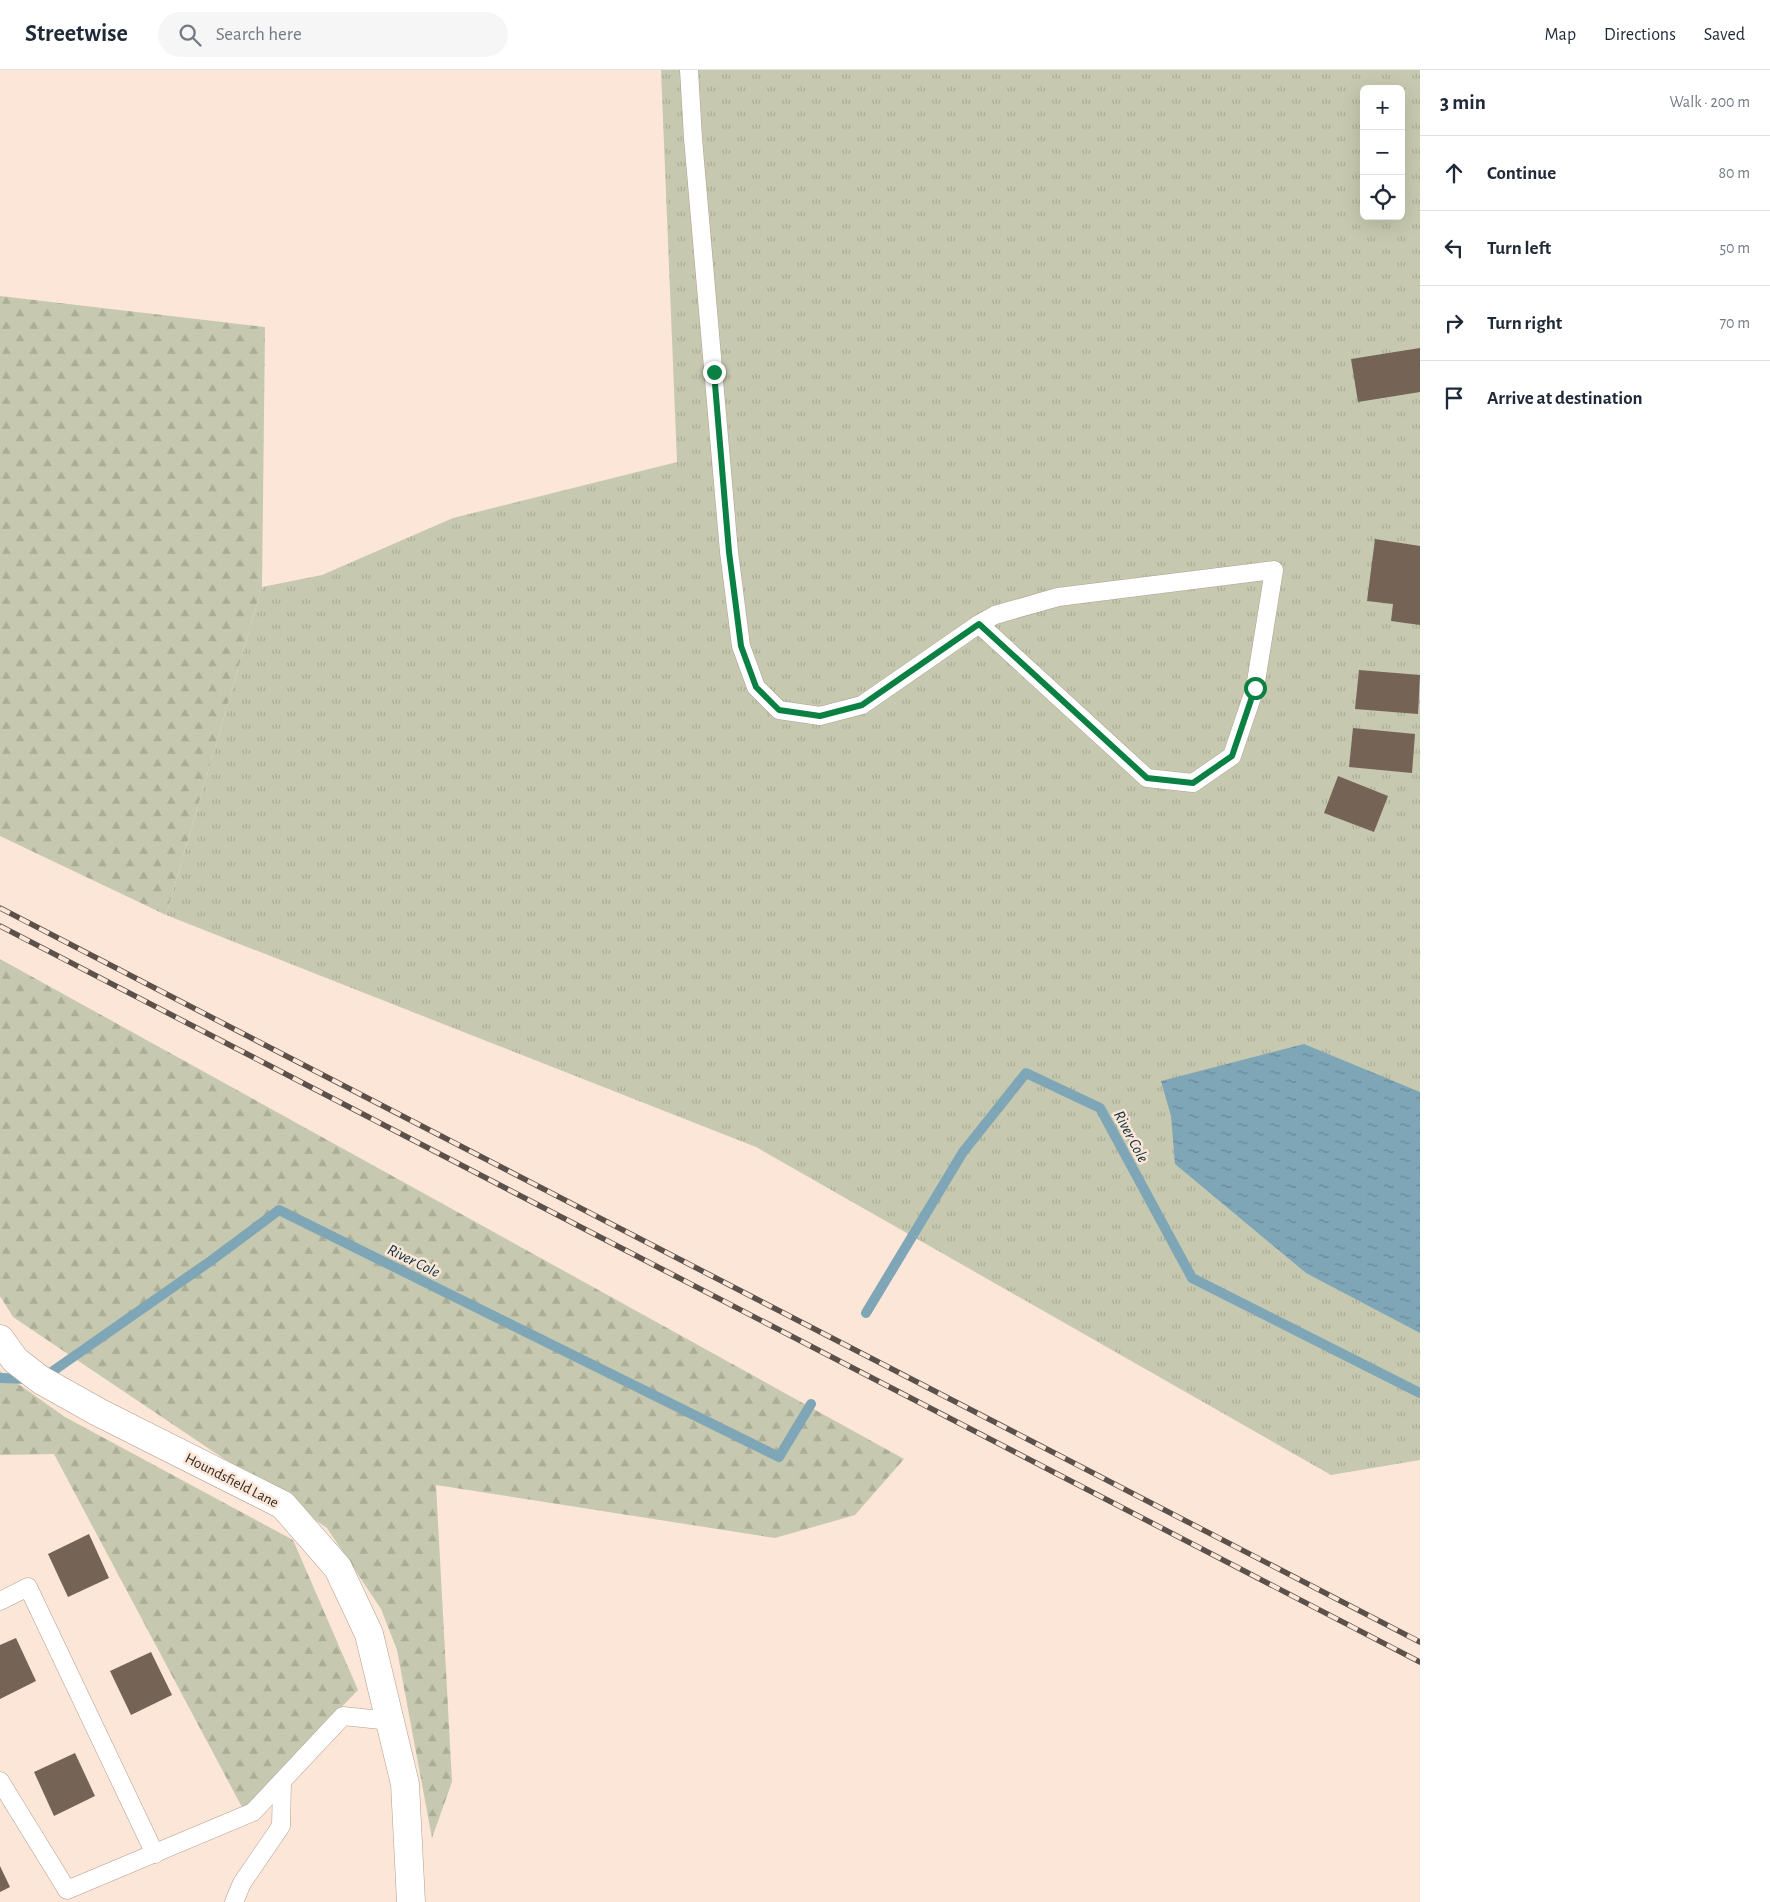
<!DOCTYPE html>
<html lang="en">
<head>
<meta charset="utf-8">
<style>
  :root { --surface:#fff; --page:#f6f6f7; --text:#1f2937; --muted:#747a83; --line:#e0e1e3 }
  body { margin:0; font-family:"Alegreya Sans",sans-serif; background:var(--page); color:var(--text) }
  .controls { position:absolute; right:15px; top:15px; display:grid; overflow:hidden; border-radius:8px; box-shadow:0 5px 20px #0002 }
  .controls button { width:45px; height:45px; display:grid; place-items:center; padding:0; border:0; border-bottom:1px solid var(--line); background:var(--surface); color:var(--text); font:25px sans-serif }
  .stop { position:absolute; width:15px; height:15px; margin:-11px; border:4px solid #0b8043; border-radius:50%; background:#fff }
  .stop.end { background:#0b8043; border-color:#fff; box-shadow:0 1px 5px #0008 }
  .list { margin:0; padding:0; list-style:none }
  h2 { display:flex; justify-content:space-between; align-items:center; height:65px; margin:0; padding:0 20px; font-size:21px }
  h2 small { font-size:16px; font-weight:400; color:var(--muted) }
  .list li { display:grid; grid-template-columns:32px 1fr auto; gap:15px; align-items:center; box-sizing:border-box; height:75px; padding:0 20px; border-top:1px solid var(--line) }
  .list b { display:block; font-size:19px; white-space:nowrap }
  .list em { font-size:16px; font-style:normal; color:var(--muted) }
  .icon { flex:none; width:28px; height:28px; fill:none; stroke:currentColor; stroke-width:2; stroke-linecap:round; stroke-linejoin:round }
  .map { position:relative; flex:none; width:1420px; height:1832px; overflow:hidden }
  header { display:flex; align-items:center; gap:30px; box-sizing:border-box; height:70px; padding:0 25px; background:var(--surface); border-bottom:1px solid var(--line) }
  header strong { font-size:24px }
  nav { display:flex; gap:28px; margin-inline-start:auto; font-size:18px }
  .search { width:350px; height:45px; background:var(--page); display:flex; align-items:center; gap:12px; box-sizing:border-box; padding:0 18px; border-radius:28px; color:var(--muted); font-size:19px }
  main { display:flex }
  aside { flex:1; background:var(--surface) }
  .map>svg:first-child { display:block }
  .grass { fill:url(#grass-tufts); fill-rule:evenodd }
  .forest { fill:url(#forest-firs) }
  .water { fill:url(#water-ripples) }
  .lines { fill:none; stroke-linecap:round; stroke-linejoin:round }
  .stream { stroke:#7ea6b7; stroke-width:10 }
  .building { fill:#756356 }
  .service-casing { stroke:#b19d8f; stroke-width:19 }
  .tertiary-casing { stroke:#b19d8f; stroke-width:29 }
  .service { stroke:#fff; stroke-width:18 }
  .tertiary { stroke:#fff; stroke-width:28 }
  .rail-casing { stroke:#5c514a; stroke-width:5.5 }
  .rail { stroke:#fbe6d7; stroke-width:4; stroke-dasharray:11; stroke-linecap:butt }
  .route { stroke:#0b8043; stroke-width:6 }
  .labels { text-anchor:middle; stroke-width:5; stroke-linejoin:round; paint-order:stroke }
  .street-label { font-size:15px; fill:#332b26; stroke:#fbe6d7 }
  .water-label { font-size:16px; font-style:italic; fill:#062e3b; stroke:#fbe6d7 }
</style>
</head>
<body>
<header>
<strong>Streetwise</strong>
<div class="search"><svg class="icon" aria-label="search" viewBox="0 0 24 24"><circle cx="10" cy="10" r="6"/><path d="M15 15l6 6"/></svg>Search here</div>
<nav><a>Map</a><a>Directions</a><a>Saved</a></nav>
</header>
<main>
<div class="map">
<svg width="1420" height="1832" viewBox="0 0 1420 1832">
  <defs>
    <pattern id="grass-tufts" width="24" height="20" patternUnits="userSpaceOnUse" patternTransform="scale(1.25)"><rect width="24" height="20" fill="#c6c9af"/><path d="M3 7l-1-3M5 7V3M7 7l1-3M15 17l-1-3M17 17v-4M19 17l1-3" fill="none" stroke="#abad96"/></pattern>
    <pattern id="forest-firs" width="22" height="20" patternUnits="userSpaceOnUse" patternTransform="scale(1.25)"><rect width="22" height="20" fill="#c6c9af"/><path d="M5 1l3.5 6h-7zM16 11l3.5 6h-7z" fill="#abad96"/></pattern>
    <pattern id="water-ripples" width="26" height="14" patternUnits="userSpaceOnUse" patternTransform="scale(1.25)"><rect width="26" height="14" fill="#7ea6b7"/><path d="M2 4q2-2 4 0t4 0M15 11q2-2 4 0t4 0" fill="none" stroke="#688795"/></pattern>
  </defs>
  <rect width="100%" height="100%" fill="#fbe6d7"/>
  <path class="grass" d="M661,0H1420V1390L1331,1405L756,1077L166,845L262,517L322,505L453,448L677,392ZM1364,19H1401V146H1364Z"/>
  <g class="forest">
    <polygon points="0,226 265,257 262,517 166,845 0,766"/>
    <polygon points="0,889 904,1389 855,1445 775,1468 436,1415 452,1712 432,1768 397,1580 381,1539 327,1458 13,1247 0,1226"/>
    <polygon points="0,1301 65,1347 293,1470 358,1620 243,1739 54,1384 0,1385"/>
  </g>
  <polygon class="water" points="1304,974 1420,1022 1420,1263 1306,1203 1175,1094 1171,1046 1161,1011"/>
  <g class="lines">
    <g class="stream">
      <polyline points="866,1243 963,1082 1026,1003 1100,1038 1192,1208 1420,1323"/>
      <polyline points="0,1308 29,1309"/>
      <polyline points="43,1308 212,1190 279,1140 779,1387 811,1334"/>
    </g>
  </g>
  <g class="building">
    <polygon points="1420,278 1420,322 1358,332 1351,289"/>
    <polygon points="1375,469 1420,476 1420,555 1391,551 1393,534 1367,531"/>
    <polygon points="1359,600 1420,605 1418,644 1355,639"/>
    <polygon points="1353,658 1415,664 1412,703 1349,697"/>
    <polygon points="1338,706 1388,726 1374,762 1324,743"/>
    <polygon points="89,1464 109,1508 68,1527 48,1484"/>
    <polygon points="16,1568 36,1611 0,1629 0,1575"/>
    <polygon points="151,1582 172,1625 131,1645 110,1601"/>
    <polygon points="75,1683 95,1726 54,1746 34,1702"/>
    <polygon points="0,1796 10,1817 0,1822"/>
  </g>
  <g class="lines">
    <g class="service-casing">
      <g id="service">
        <polyline points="689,0 693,68 729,482 741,576 756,617 779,640 820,646 862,635 979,554 995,545 1058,527 1274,500 1255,618 1232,686 1193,713 1147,708 979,554"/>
        <polyline points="0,1531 28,1517 155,1784"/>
        <polyline points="0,1711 67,1820 253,1742 343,1646 390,1651"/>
        <polyline points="234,1832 242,1813 281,1756 282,1712"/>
      </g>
    </g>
    <g class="tertiary-casing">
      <polyline id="tertiary" points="0,1269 15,1290 41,1310 98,1342 283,1435 338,1498 369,1564 405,1714 411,1832"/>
    </g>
    <use href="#service" class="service"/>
    <use href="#tertiary" class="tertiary"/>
    <g class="rail-casing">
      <g id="rail">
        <polyline points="0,838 1420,1572"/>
        <polyline points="0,856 1420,1592"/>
      </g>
    </g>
    <use href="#rail" class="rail"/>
  </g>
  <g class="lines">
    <polyline class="route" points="714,302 729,482 741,576 756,617 779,640 820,646 862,635 979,554 1147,708 1193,713 1232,686 1255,618"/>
  </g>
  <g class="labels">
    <g class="street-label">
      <text transform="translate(232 1410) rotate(27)" y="5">Houndsfield Lane</text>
    </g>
    <g class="water-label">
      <text transform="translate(1132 1066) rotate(62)" y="6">River Cole</text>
      <text transform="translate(414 1190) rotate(26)" y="6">River Cole</text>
    </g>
  </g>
</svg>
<div class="controls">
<button>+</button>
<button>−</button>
<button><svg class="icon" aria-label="locate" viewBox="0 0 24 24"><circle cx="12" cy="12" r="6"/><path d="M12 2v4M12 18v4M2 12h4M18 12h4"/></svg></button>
</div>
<div class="stop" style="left:1255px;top:618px"></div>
<div class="stop end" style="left:714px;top:302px"></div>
</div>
<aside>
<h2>3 min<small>Walk · 200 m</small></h2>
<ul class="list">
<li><svg class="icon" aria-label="ahead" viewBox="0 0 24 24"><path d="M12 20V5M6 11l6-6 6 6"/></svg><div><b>Continue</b></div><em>80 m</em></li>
<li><svg class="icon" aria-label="left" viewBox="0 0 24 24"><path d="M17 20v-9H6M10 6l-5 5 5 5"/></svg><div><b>Turn left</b></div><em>50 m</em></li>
<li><svg class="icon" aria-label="right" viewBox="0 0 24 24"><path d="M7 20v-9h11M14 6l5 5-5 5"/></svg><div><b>Turn right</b></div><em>70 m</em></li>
<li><svg class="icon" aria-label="arrive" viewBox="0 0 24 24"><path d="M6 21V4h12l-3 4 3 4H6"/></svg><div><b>Arrive at destination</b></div></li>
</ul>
</aside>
</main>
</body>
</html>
